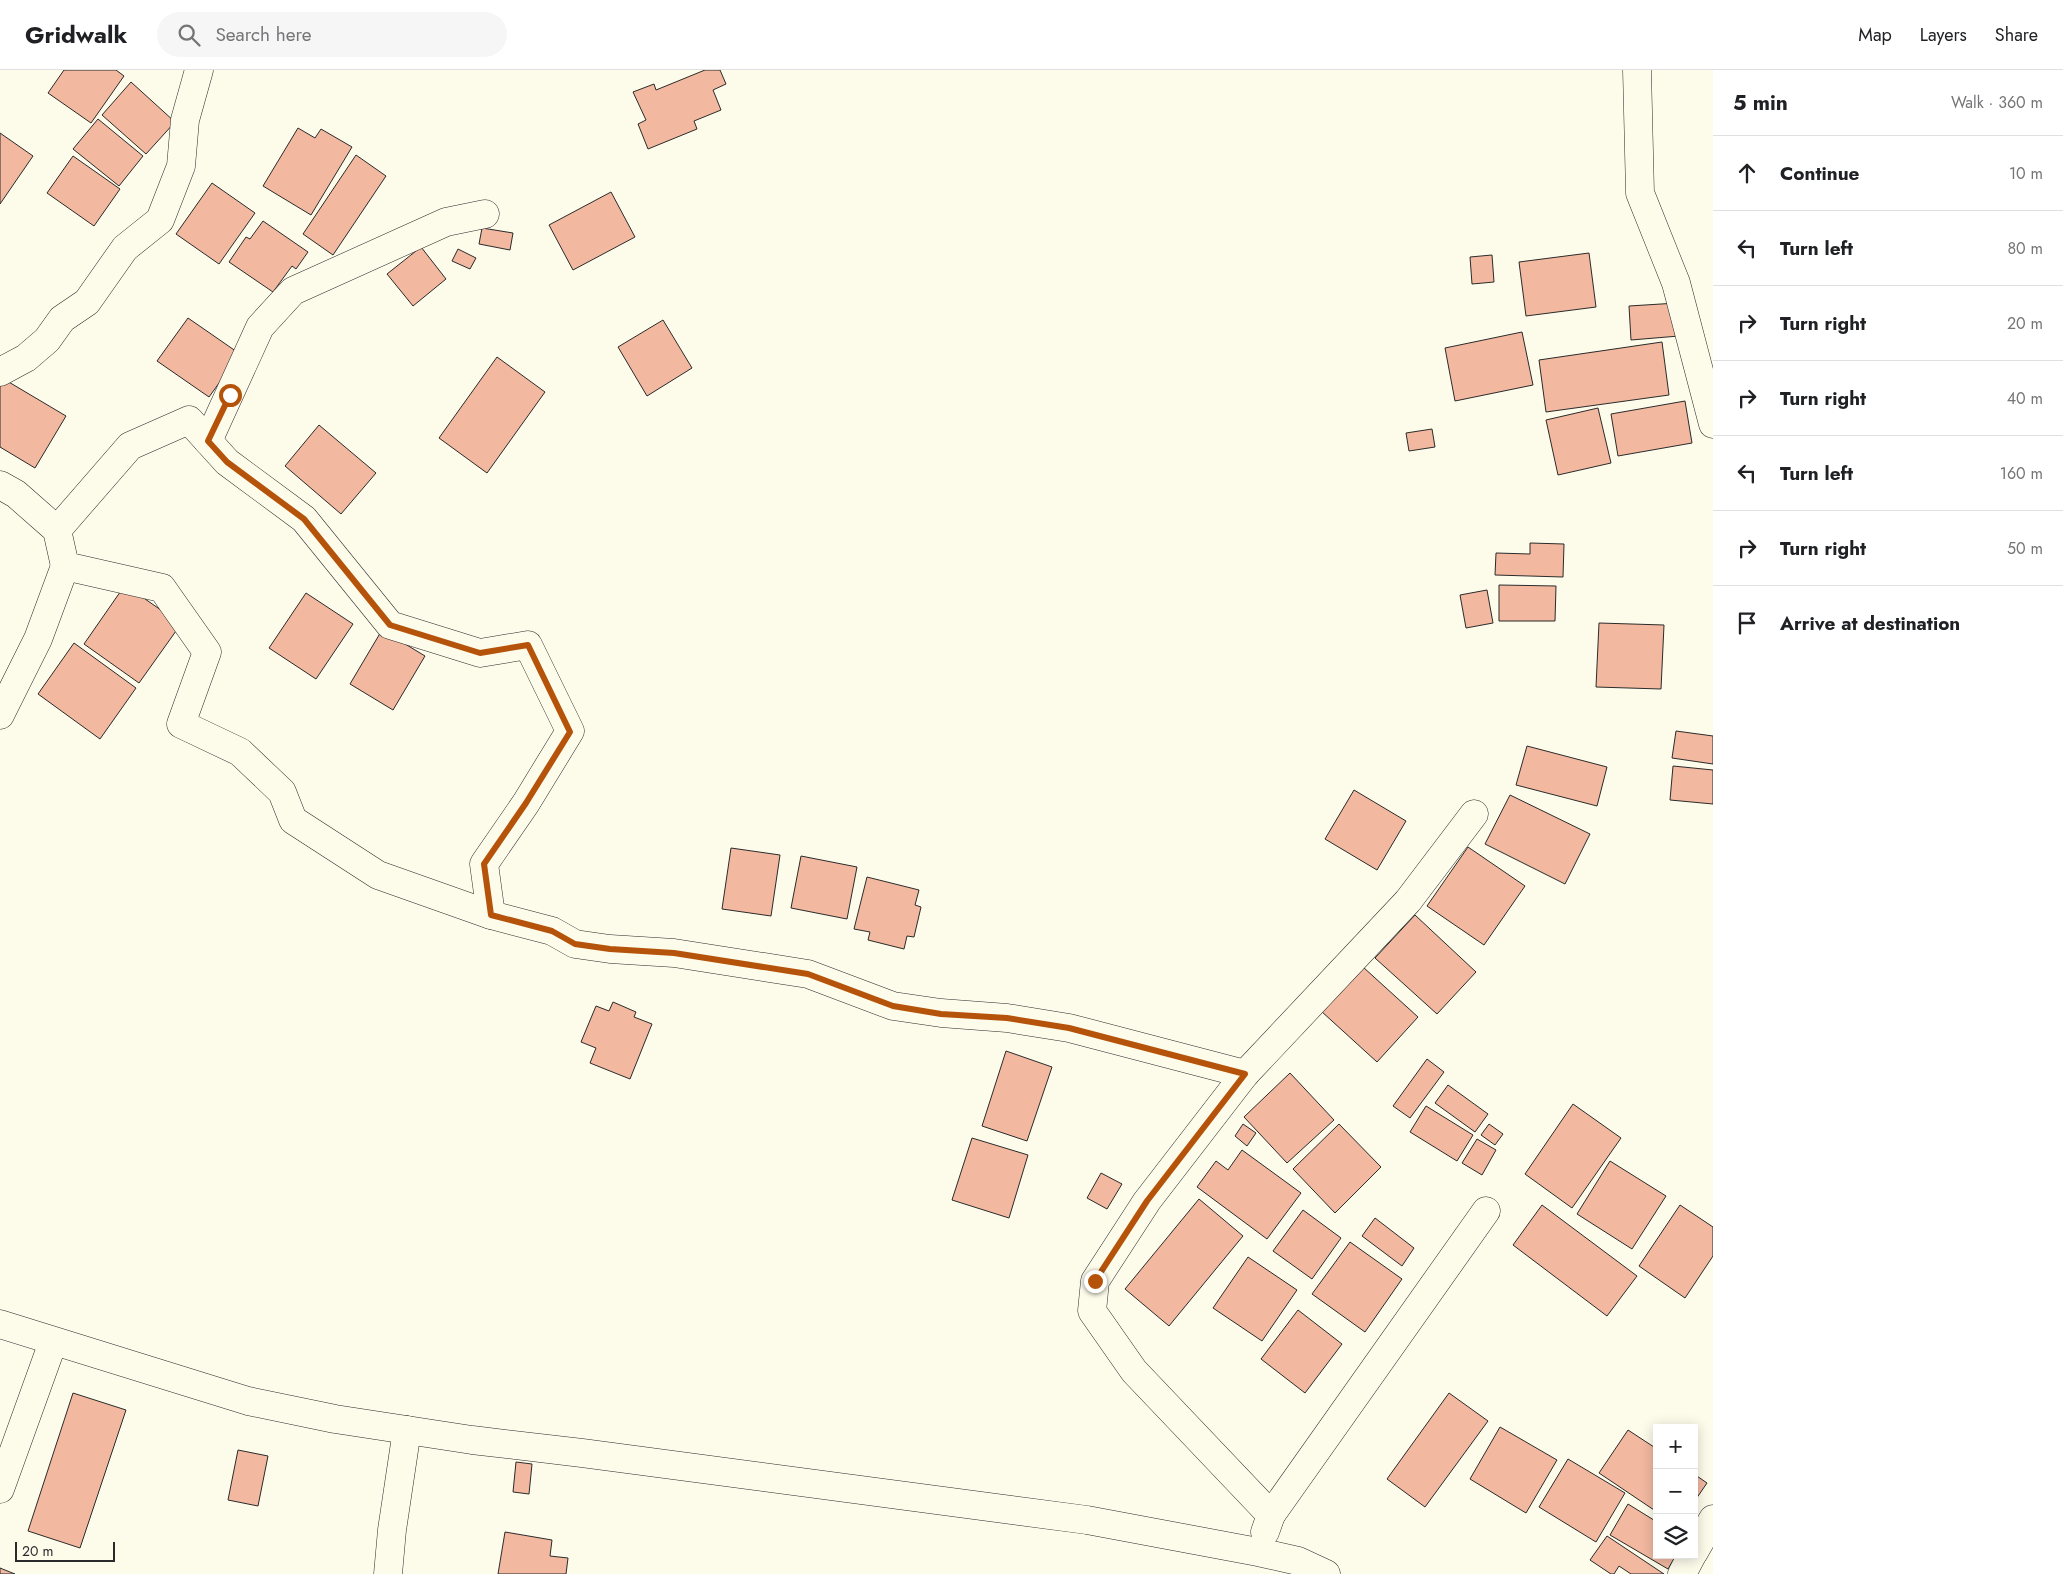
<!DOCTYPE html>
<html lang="en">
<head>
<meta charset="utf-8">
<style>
  :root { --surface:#fff; --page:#f6f6f6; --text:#202124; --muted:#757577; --line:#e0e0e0 }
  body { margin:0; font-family:Jost,sans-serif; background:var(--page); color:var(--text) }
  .controls { position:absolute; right:15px; bottom:15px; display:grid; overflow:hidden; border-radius:0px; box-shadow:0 2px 12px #0003 }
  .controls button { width:45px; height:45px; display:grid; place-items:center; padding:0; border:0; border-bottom:1px solid var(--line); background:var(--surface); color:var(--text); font:25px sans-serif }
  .scale { position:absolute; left:15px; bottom:12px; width:100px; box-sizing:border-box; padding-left:5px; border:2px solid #2b2b2b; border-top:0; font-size:14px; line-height:18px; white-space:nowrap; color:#2b2b2b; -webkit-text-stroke:4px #fdfbea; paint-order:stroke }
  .stop { position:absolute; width:15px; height:15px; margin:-11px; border:4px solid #b45309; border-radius:50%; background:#fff }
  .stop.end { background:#b45309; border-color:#fff; box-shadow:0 1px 5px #0008 }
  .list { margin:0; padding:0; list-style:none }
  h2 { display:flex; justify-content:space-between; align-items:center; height:65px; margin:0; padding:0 20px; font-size:21px }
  h2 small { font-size:16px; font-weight:400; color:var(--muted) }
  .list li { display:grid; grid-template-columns:32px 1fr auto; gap:15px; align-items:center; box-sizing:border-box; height:75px; padding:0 20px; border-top:1px solid var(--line) }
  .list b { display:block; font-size:19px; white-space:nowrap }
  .list em { font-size:16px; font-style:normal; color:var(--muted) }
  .icon { flex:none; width:28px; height:28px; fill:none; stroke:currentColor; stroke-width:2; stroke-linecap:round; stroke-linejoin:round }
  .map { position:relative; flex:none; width:1713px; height:1504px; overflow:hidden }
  header { display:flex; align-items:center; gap:30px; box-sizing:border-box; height:70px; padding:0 25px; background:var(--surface); border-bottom:1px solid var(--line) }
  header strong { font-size:24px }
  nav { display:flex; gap:28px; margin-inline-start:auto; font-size:18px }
  .search { width:350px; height:45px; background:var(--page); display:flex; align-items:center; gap:12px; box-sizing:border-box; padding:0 18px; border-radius:28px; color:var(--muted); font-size:19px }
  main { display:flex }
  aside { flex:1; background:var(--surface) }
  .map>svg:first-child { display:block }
  .building { fill:#f2b8a0; stroke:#2b2b2b }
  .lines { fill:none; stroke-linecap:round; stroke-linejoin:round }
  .minor-casing { stroke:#2b2b2b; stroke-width:29 }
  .minor { stroke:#fdfbea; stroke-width:28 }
  .route { stroke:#b45309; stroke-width:6 }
</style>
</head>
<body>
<header>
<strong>Gridwalk</strong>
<div class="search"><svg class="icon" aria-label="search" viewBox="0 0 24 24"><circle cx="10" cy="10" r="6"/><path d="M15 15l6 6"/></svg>Search here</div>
<nav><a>Map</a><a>Layers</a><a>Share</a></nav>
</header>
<main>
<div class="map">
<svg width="1713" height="1504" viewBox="0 0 1713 1504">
  <rect width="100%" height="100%" fill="#fdfbea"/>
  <g class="building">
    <polygon points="64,0 116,0 124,6 91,53 48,23"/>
    <polygon points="705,0 720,0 726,14 713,20 721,40 694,51 697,59 648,79 638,54 646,50 633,22 654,14 656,20"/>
    <polygon points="131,12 175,52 146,84 102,45"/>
    <polygon points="98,49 143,86 119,116 73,79"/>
    <polygon points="298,58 315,68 321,59 352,77 311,145 263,116"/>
    <polygon points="0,63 33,86 0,134"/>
    <polygon points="356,85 386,106 333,185 303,164"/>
    <polygon points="73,86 120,119 94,156 47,123"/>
    <polygon points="212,113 255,143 219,194 176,164"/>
    <polygon points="611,122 635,167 573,200 549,155"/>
    <polygon points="263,151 308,182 296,199 292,196 273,222 229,192 246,167 250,169"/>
    <polygon points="482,158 513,163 510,180 479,174"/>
    <polygon points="421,177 446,209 413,236 387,204"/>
    <polygon points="458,179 476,188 470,199 452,191"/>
    <polygon points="1589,183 1596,237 1526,246 1519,192"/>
    <polygon points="1492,185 1494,212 1472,214 1470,187"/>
    <polygon points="1677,233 1679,266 1631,270 1629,236"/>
    <polygon points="188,248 240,284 209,327 157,291"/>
    <polygon points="663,250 692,298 647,326 618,277"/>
    <polygon points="1522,262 1533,315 1455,331 1445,278"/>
    <polygon points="1662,272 1669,325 1546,342 1539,290"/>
    <polygon points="497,287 545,322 487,403 439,368"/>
    <polygon points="2,308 66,346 35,398 0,377 0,312"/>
    <polygon points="1685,331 1692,373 1618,386 1611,344"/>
    <polygon points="1598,338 1611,393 1558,405 1546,350"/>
    <polygon points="319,355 376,403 341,444 285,396"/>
    <polygon points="1432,359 1435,377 1409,381 1406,363"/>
    <polygon points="1530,473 1564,474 1563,507 1495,505 1496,483 1530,484"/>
    <polygon points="125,515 181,554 139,613 84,574"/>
    <polygon points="1499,515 1556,516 1555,551 1499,551"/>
    <polygon points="1487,520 1493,553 1466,558 1460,525"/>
    <polygon points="306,523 353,554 316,609 269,578"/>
    <polygon points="1599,553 1664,555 1661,619 1596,617"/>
    <polygon points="382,560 425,586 393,640 350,614"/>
    <polygon points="74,573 136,618 100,669 38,624"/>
    <polygon points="1676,661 1713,666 1713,694 1672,688"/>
    <polygon points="1527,676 1607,697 1597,736 1516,715"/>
    <polygon points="1673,696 1713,700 1713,734 1670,730"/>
    <polygon points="1354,720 1406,751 1377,800 1325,769"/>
    <polygon points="1510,725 1590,764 1565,814 1485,774"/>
    <polygon points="1468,777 1525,816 1484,875 1427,836"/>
    <polygon points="731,778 780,785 771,846 722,839"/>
    <polygon points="801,786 857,797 847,849 791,838"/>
    <polygon points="867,807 919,820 915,835 921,837 914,867 907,866 904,879 868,870 870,862 854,859"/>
    <polygon points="1415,845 1476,902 1437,944 1375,888"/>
    <polygon points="1363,897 1418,947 1377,992 1321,941"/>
    <polygon points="613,932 636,942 634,947 652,954 630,1009 590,993 596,978 581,972 596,936 609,941"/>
    <polygon points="1006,981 1052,997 1027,1071 982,1056"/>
    <polygon points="1427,989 1444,1002 1410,1048 1393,1036"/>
    <polygon points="1290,1003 1334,1050 1287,1093 1244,1047"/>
    <polygon points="1448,1015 1488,1044 1475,1062 1435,1033"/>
    <polygon points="1573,1034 1621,1068 1572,1138 1525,1104"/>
    <polygon points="1426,1036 1473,1065 1457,1091 1410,1062"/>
    <polygon points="1243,1054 1256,1063 1247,1076 1235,1066"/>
    <polygon points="1339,1054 1381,1097 1335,1143 1293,1099"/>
    <polygon points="1489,1054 1503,1064 1495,1075 1481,1065"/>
    <polygon points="972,1068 1028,1085 1009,1148 952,1130"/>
    <polygon points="1477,1069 1496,1080 1482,1105 1462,1093"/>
    <polygon points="1242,1080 1301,1123 1267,1169 1197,1117 1216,1091 1228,1100"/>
    <polygon points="1610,1091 1666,1126 1632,1179 1577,1144"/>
    <polygon points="1101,1103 1122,1114 1107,1139 1087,1128"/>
    <polygon points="1199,1129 1243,1166 1169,1256 1125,1219"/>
    <polygon points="1542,1135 1637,1206 1607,1246 1513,1175"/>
    <polygon points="1680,1135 1713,1157 1713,1186 1685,1228 1639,1196"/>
    <polygon points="1303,1140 1341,1168 1312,1209 1273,1181"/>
    <polygon points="1375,1148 1414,1178 1402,1196 1362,1166"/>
    <polygon points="1350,1172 1402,1209 1365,1262 1312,1224"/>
    <polygon points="1248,1187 1297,1220 1262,1271 1213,1238"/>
    <polygon points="1298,1240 1342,1274 1305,1323 1261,1289"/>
    <polygon points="73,1323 126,1340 80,1478 28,1461"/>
    <polygon points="1449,1323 1488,1351 1425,1437 1387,1409"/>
    <polygon points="1500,1357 1557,1390 1526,1443 1470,1409"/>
    <polygon points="1628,1360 1657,1379 1657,1442 1599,1403"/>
    <polygon points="238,1380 268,1386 258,1436 228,1430"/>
    <polygon points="1568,1389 1625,1423 1596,1472 1539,1437"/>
    <polygon points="516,1392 532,1394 529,1424 513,1422"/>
    <polygon points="1694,1404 1707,1413 1694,1432"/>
    <polygon points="1628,1434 1657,1452 1657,1485 1676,1485 1668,1499 1610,1465"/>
    <polygon points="505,1462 552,1470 550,1486 568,1488 566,1504 498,1504"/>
    <polygon points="1607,1466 1664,1504 1631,1504 1619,1496 1614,1504 1611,1504 1590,1490"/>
    <polygon points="0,1498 15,1504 0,1504"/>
  </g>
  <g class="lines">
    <g class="minor-casing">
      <g id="minor">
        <polyline points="1637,0 1640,123 1676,213 1713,354"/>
        <polyline points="0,302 26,288 47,270 62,249 87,232 125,178 160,150 181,96 185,50 199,0"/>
        <polyline points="208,371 260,257 293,221 446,152 485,144"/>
        <polyline points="0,415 16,424 57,460 65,496 162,518 207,582 181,654 240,682 282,722 293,750 378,805 491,845 552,861 575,874 610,879 674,883 808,904 893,936 941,943 1007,948 1069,958 1245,1004"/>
        <polyline points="57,460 130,376 189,350 227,392 304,449 390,555 480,583 528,575 570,661 526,733 484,794 491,845"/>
        <polyline points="0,645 38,569 65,496"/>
        <polyline points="0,1254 248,1331 335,1349 472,1370 582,1383 1087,1450 1258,1482 1298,1491 1326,1504"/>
        <polyline points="0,1419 53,1272"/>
        <polyline points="1271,1445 1134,1301 1092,1241 1095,1211 1147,1131 1245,1004 1408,831 1474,744"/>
        <polyline points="1265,1462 1271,1445 1486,1141"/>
        <polyline points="1694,1482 1713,1449"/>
        <polyline points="388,1504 392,1460 407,1360"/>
        <polyline points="1682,1504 1692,1485"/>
      </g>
    </g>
    <use href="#minor" class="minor"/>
  </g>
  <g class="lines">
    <polyline class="route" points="230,325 208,371 227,392 304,449 390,555 480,583 528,575 570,662 526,733 484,794 491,845 552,861 575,874 610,879 674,883 808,904 893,936 941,944 1007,948 1069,958 1245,1004 1147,1131 1095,1211"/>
  </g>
</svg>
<div class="controls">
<button>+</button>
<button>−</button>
<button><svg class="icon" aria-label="layers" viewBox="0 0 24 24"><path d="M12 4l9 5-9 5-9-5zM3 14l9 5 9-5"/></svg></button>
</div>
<div class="scale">20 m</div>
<div class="stop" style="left:230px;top:325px"></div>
<div class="stop end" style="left:1095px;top:1211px"></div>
</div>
<aside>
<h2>5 min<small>Walk · 360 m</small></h2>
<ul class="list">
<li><svg class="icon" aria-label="ahead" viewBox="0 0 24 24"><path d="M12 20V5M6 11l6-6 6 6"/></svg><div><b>Continue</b></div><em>10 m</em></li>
<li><svg class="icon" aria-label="left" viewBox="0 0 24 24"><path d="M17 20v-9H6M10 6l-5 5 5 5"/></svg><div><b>Turn left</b></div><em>80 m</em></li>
<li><svg class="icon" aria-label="right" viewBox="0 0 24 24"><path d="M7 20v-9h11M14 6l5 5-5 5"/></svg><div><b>Turn right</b></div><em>20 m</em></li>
<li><svg class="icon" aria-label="right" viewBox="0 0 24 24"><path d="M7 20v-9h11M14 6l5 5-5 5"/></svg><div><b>Turn right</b></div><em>40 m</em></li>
<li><svg class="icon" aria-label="left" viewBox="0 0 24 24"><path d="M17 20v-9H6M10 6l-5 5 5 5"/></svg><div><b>Turn left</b></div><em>160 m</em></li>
<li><svg class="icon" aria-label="right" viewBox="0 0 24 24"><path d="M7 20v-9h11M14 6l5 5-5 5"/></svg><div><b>Turn right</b></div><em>50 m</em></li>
<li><svg class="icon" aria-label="arrive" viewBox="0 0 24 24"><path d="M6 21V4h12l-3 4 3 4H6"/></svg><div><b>Arrive at destination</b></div></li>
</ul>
</aside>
</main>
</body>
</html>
